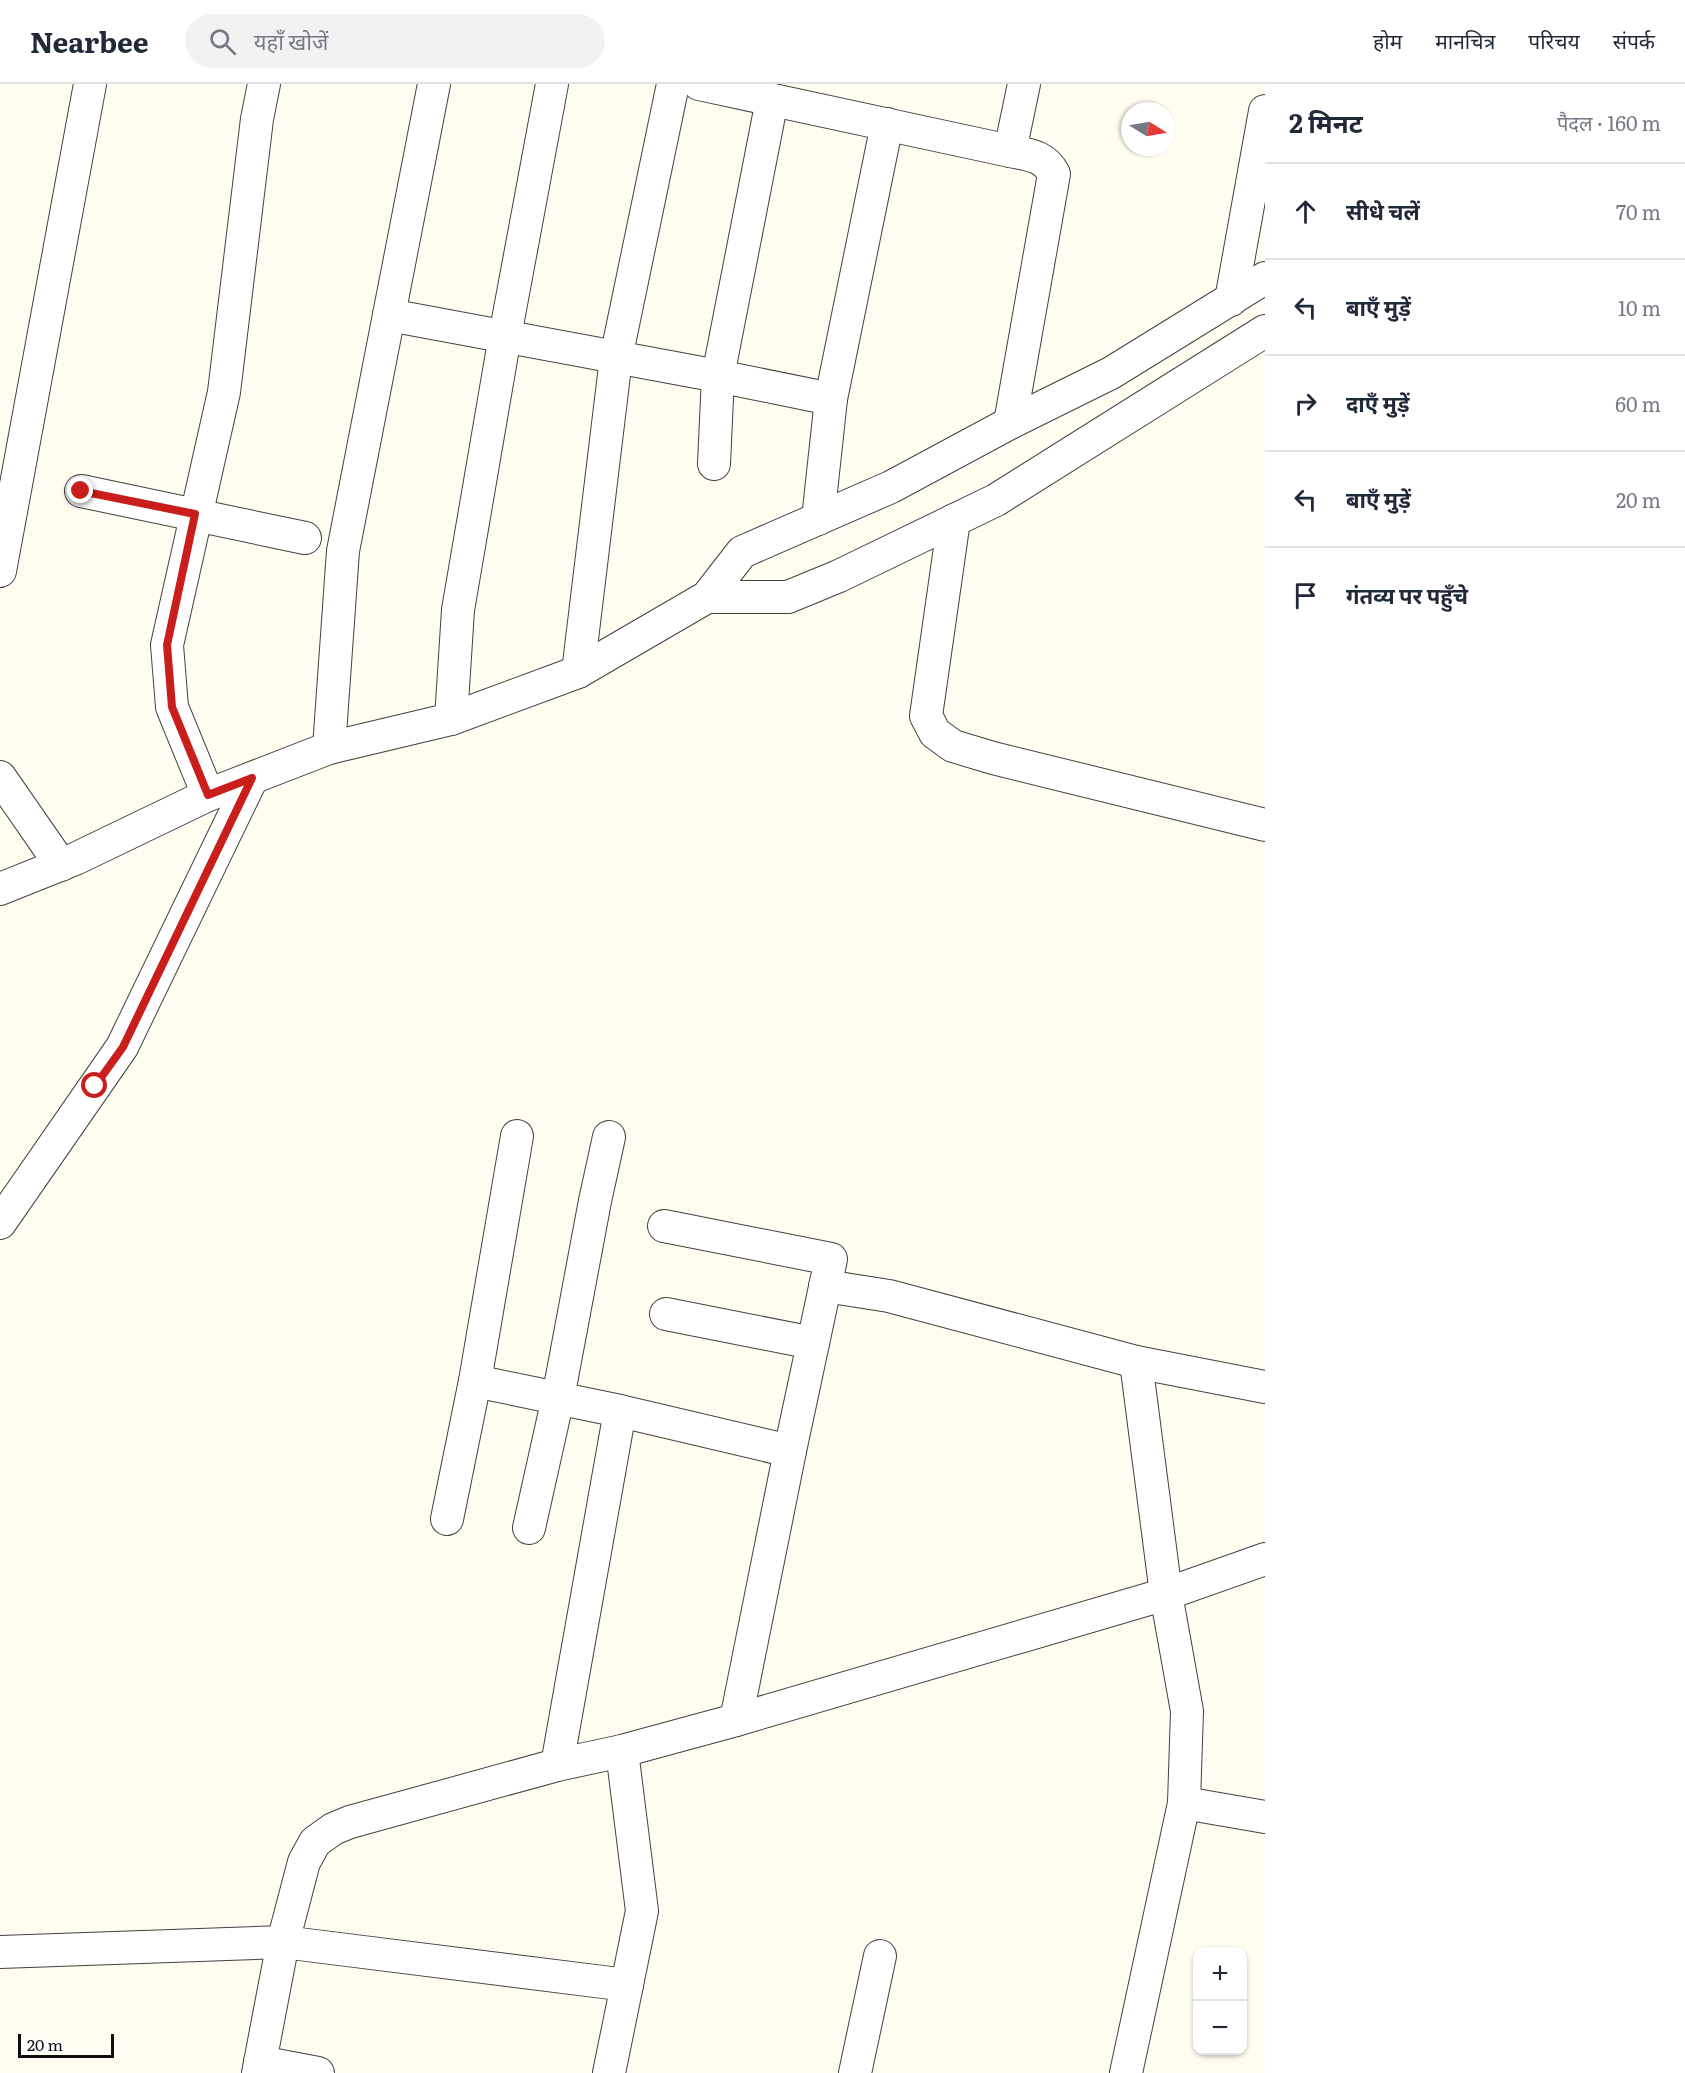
<!DOCTYPE html>
<html lang="hi">
<head>
<meta charset="utf-8">
<style>
  :root { --surface:#fff; --page:#f2f2f3; --text:#1f2937; --muted:#747a83; --line:#e0e1e3 }
  body { margin:0; font-family:Literata,"Noto Sans Devanagari",serif; background:var(--page); color:var(--text) }
  .controls { position:absolute; right:18px; bottom:18px; display:grid; overflow:hidden; border-radius:12px; box-shadow:0 2px 4px #0004 }
  .controls button { width:54px; height:54px; display:grid; place-items:center; padding:0; border:0; border-bottom:2px solid var(--line); background:var(--surface); color:var(--text); font:30px sans-serif }
  .compass { position:absolute; left:1121px; top:18px; width:54px; height:54px; border-radius:50%; background:var(--surface); box-shadow:0 2px 4px #0004; rotate:101deg }
  .scale { position:absolute; left:18px; bottom:15px; width:96px; box-sizing:border-box; padding-left:6px; border:3px solid #0e0e0e; border-top:0; font-size:16px; line-height:21px; white-space:nowrap; color:#0e0e0e; -webkit-text-stroke:4px #fff; paint-order:stroke }
  .stop { position:absolute; width:18px; height:18px; margin:-14px; border:4px solid #c91e1b; border-radius:50%; background:#fff }
  .stop.end { background:#c91e1b; border-color:#fff; box-shadow:0 2px 6px #0008 }
  .list { margin:0; padding:0; list-style:none }
  h2 { display:flex; justify-content:space-between; align-items:center; height:78px; margin:0; padding:0 24px; font-size:26px }
  h2 small { font-size:20px; font-weight:400; color:var(--muted) }
  .list li { display:grid; grid-template-columns:39px 1fr auto; gap:18px; align-items:center; box-sizing:border-box; height:96px; padding:0 24px; border-top:2px solid var(--line) }
  .list b { display:block; font-size:22px; white-space:nowrap }
  .list em { font-size:20px; font-style:normal; color:var(--muted) }
  .icon { flex:none; width:33px; height:33px; fill:none; stroke:currentColor; stroke-width:2; stroke-linecap:round; stroke-linejoin:round }
  .map { position:relative; flex:none; width:1265px; height:1989px; overflow:hidden }
  header { display:flex; align-items:center; gap:36px; box-sizing:border-box; height:84px; padding:0 30px; background:var(--surface); border-bottom:2px solid var(--line) }
  header strong { font-size:28px }
  nav { display:flex; gap:33px; margin-inline-start:auto; font-size:21px }
  .search { width:420px; height:54px; background:var(--page); display:flex; align-items:center; gap:15px; box-sizing:border-box; padding:0 21px; border-radius:33px; color:var(--muted); font-size:22px }
  main { display:flex }
  aside { flex:1; background:var(--surface) }
  .map>svg:first-child { display:block }
  .lines { fill:none; stroke-linecap:round; stroke-linejoin:round }
  .minor-casing { stroke:#414141; stroke-width:34 }
  .minor { stroke:#fff; stroke-width:32 }
  .route { stroke:#c91e1b; stroke-width:8 }
</style>
</head>
<body>
<header>
<strong>Nearbee</strong>
<div class="search"><svg class="icon" aria-label="search" viewBox="0 0 24 24"><circle cx="10" cy="10" r="6"/><path d="M15 15l6 6"/></svg>यहाँ खोजें</div>
<nav><a>होम</a><a>मानचित्र</a><a>परिचय</a><a>संपर्क</a></nav>
</header>
<main>
<div class="map">
<svg width="1265" height="1989" viewBox="0 0 1265 1989">
  <rect width="100%" height="100%" fill="#fffdf0"/>
  <g class="lines">
    <g class="minor-casing">
      <g id="minor">
        <path d="M699,0L1010,67C1029,71 1044,71 1054,90L1010,339"/>
        <polyline points="1010,67 1024,0"/>
        <polyline points="1231,216 1265,27"/>
        <polyline points="389,231 718,292 831,315"/>
        <polyline points="714,380 718,292 772,16"/>
        <polyline points="81,407 305,454"/>
        <polyline points="818,435 831,315 887,40"/>
        <polyline points="954,436 926,632 935,649 953,662 993,674 1265,741"/>
        <polyline points="0,487 90,0"/>
        <polyline points="707,513 788,513 839,492 996,416 1265,247"/>
        <polyline points="578,588 616,274 673,0"/>
        <polyline points="451,635 458,526 505,252 552,0"/>
        <polyline points="329,664 343,467 434,0"/>
        <polyline points="0,693 61,781"/>
        <polyline points="208,711 172,623 167,561 224,308 257,35 264,0"/>
        <polyline points="0,805 75,775 208,711 329,664 451,635 578,588 707,513 742,468 891,403 1010,339 1111,289 1265,194"/>
        <polyline points="0,1139 122,963 252,694"/>
        <polyline points="664,1142 831,1175 790,1367 736,1636"/>
        <polyline points="825,1202 889,1212 1136,1278 1265,1303"/>
        <polyline points="666,1230 813,1259"/>
        <polyline points="475,1297 620,1327 790,1367"/>
        <polyline points="447,1435 475,1297 517,1052"/>
        <polyline points="529,1444 558,1314 595,1117 609,1053"/>
        <polyline points="557,1681 620,1327"/>
        <polyline points="1184,1719 1265,1733"/>
        <polyline points="0,1868 283,1858 627,1901"/>
        <polyline points="260,1978 318,1989"/>
        <polyline points="258,1989 283,1858 304,1778 315,1758 333,1745 350,1738 557,1681 622,1667 736,1636 1166,1510 1265,1475"/>
        <polyline points="609,1989 642,1827 622,1667"/>
        <polyline points="855,1989 880,1872"/>
        <polyline points="1126,1989 1184,1719 1187,1627 1166,1510 1136,1278"/>
      </g>
    </g>
    <use href="#minor" class="minor"/>
  </g>
  <g class="lines">
    <polyline class="route" points="81,407 195,430 167,561 172,623 208,711 252,694 123,963 95,1002"/>
  </g>
</svg>
<div class="controls">
<button>+</button>
<button>−</button>
</div>
<svg class="compass" viewBox="-18 -18 36 36"><path d="M0-13l5 13h-10z" fill="#e53935"/><path d="M0 13l5-13h-10z" fill="#747a83"/></svg>
<div class="scale">20 m</div>
<div class="stop" style="left:95px;top:1002px"></div>
<div class="stop end" style="left:81px;top:407px"></div>
</div>
<aside>
<h2>2 मिनट<small>पैदल · 160 m</small></h2>
<ul class="list">
<li><svg class="icon" aria-label="ahead" viewBox="0 0 24 24"><path d="M12 20V5M6 11l6-6 6 6"/></svg><div><b>सीधे चलें</b></div><em>70 m</em></li>
<li><svg class="icon" aria-label="left" viewBox="0 0 24 24"><path d="M17 20v-9H6M10 6l-5 5 5 5"/></svg><div><b>बाएँ मुड़ें</b></div><em>10 m</em></li>
<li><svg class="icon" aria-label="right" viewBox="0 0 24 24"><path d="M7 20v-9h11M14 6l5 5-5 5"/></svg><div><b>दाएँ मुड़ें</b></div><em>60 m</em></li>
<li><svg class="icon" aria-label="left" viewBox="0 0 24 24"><path d="M17 20v-9H6M10 6l-5 5 5 5"/></svg><div><b>बाएँ मुड़ें</b></div><em>20 m</em></li>
<li><svg class="icon" aria-label="arrive" viewBox="0 0 24 24"><path d="M6 21V4h12l-3 4 3 4H6"/></svg><div><b>गंतव्य पर पहुँचे</b></div></li>
</ul>
</aside>
</main>
</body>
</html>
